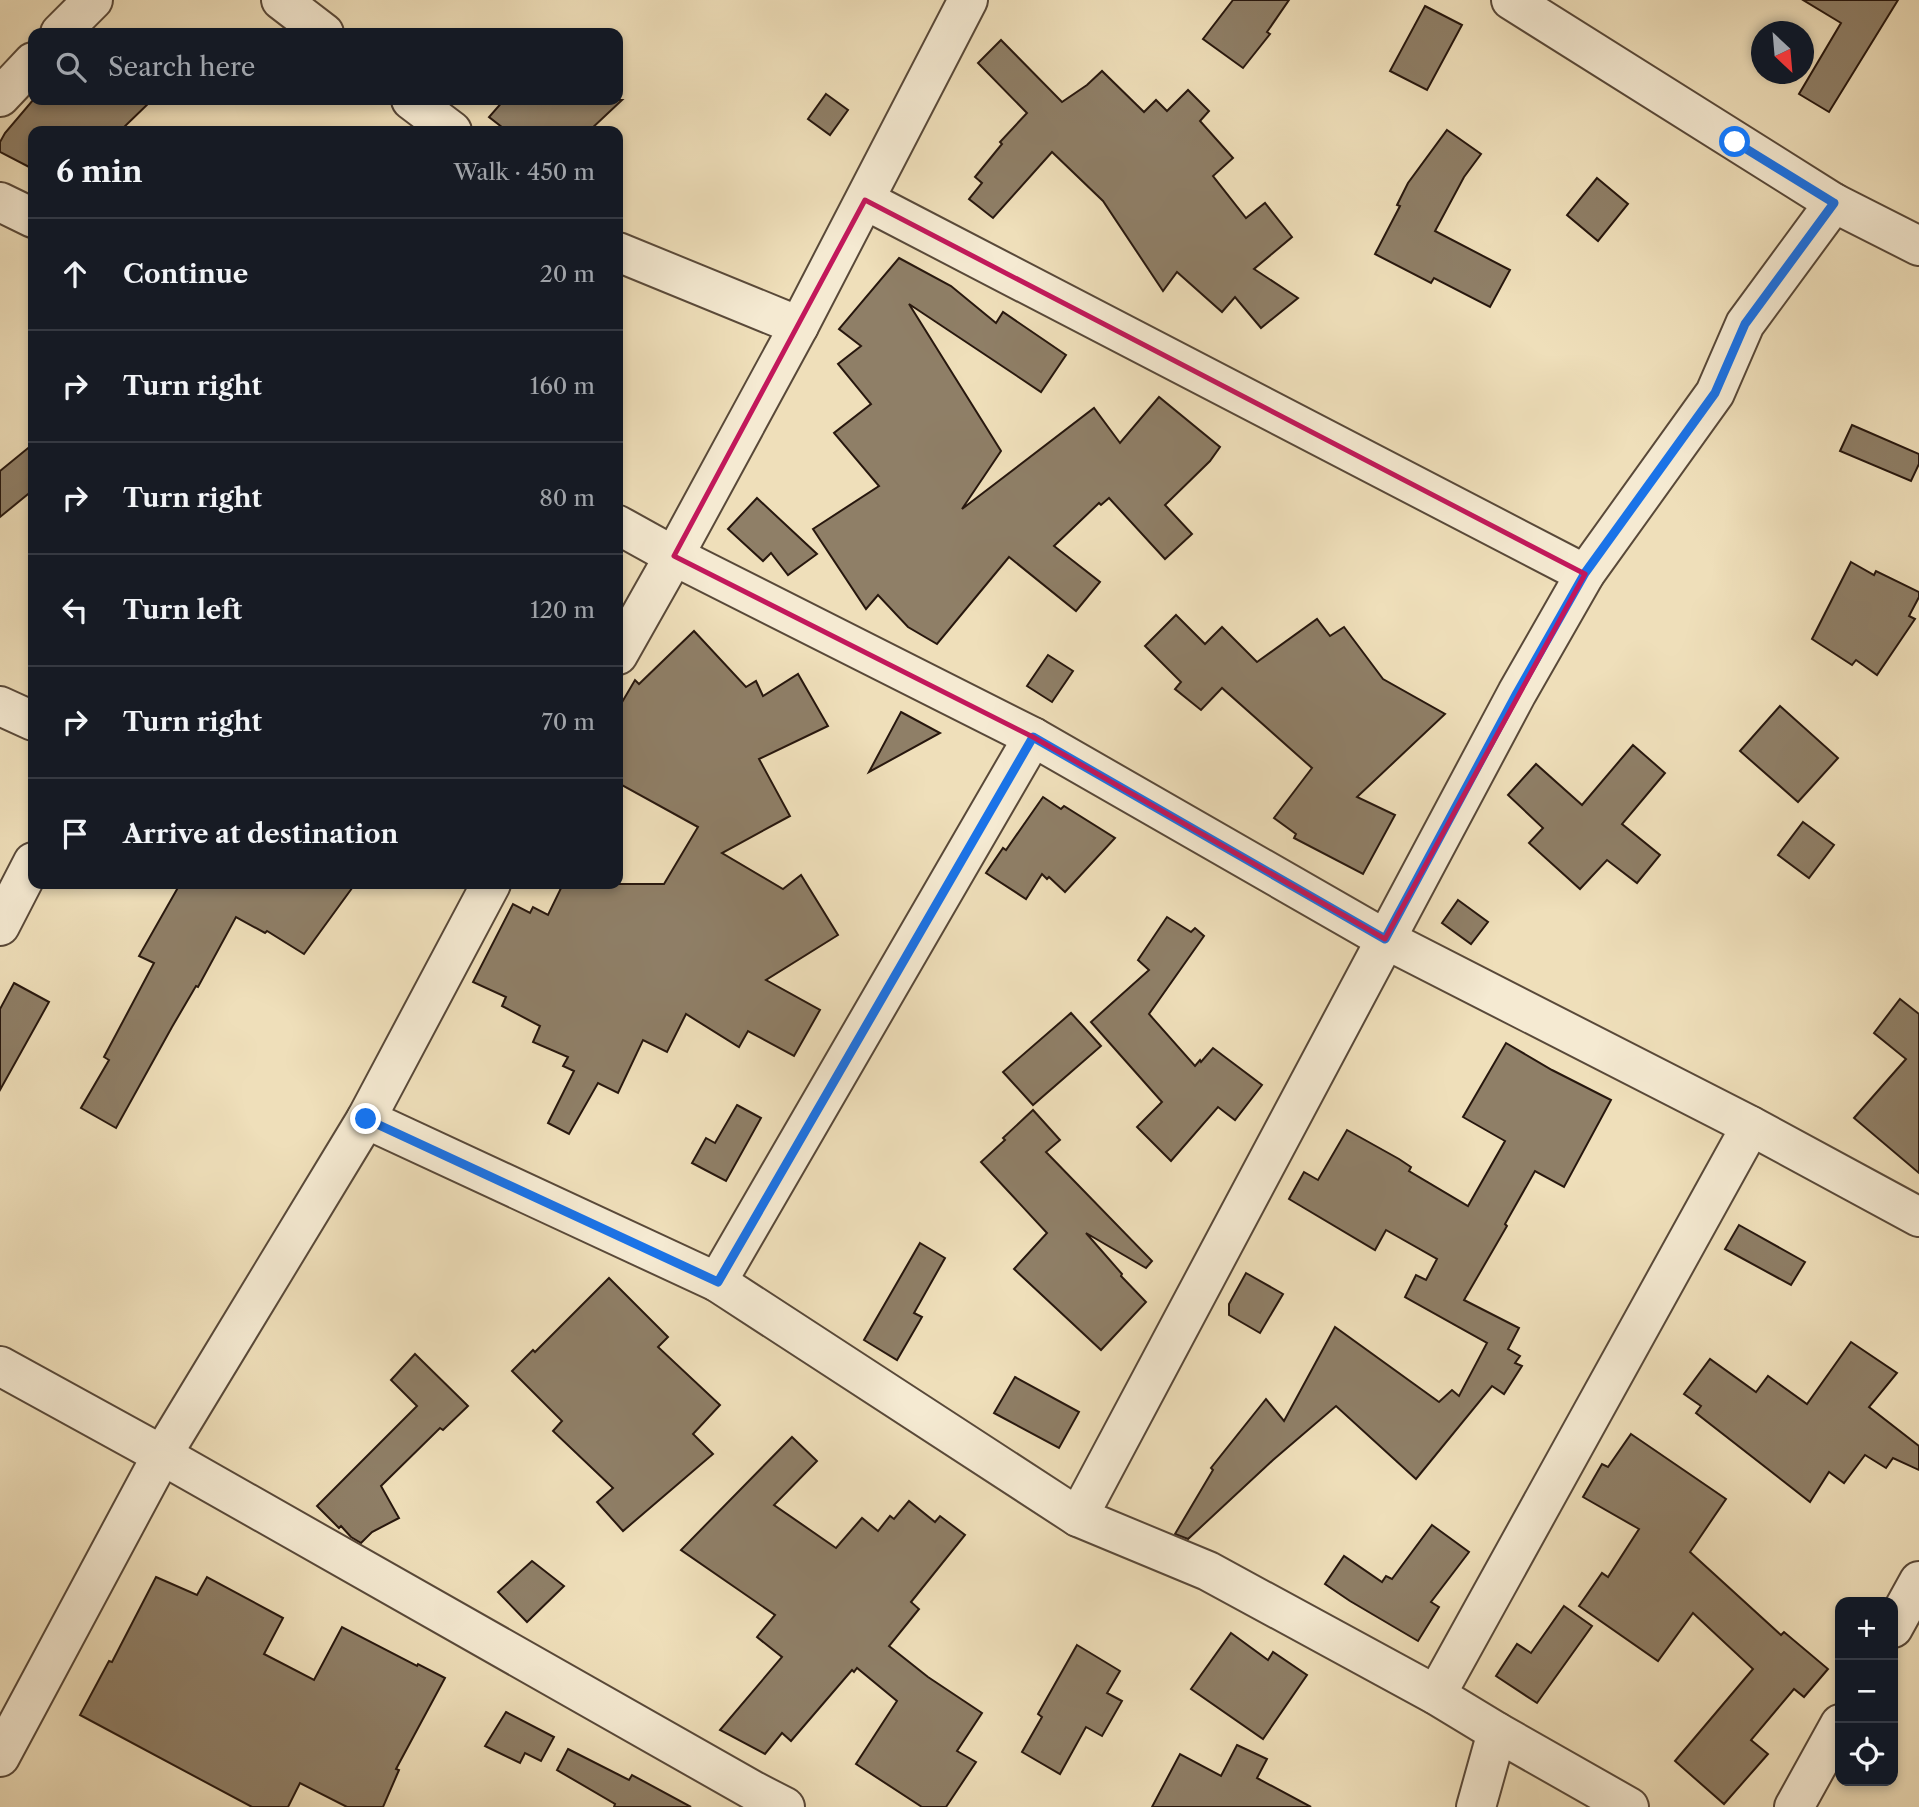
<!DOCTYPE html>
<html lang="en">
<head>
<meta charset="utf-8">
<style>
  :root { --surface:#171b24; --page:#242831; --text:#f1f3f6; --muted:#9ea1a6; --line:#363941 }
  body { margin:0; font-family:"Libre Caslon Text",serif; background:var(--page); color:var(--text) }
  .controls { position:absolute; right:21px; bottom:21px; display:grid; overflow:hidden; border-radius:14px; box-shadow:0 4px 10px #0003 }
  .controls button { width:63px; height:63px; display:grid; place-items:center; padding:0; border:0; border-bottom:2px solid var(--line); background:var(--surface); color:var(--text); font:35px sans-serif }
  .compass { position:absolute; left:1751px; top:21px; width:63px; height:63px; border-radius:50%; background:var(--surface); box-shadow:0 4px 10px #0003; rotate:154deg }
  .stop { position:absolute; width:21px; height:21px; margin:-16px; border:5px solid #1a73e8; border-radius:50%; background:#fff }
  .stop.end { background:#1a73e8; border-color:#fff; box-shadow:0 2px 7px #0008 }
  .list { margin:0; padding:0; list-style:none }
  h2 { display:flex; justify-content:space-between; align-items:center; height:91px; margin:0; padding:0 28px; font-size:30px }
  h2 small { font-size:23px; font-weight:400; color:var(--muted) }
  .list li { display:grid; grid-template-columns:46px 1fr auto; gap:21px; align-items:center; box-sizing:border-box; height:112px; padding:0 28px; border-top:2px solid var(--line) }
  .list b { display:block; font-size:26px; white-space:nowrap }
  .list em { font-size:23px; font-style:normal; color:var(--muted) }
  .icon { flex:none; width:38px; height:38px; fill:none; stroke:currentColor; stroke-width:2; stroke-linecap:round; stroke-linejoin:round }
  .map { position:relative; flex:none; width:1919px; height:1807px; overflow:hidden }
  .search { position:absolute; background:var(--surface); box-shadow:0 4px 10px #0003; left:28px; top:28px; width:595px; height:77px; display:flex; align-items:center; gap:18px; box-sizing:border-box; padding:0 24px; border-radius:14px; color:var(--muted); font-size:26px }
  .panel { position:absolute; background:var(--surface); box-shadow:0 4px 10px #0003; left:28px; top:126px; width:595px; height:763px; border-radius:14px }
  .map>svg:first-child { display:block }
  .building { fill:#8f7f67; stroke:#27170e; stroke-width:2 }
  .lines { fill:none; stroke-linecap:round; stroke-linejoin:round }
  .minor-casing { stroke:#594939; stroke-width:42 }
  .minor { stroke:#f5ead2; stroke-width:38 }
  .route { stroke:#1a73e8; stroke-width:9 }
  .marked { fill:none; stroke:#c2185b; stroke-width:5; stroke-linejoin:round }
</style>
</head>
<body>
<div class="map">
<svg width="1919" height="1807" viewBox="0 0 1919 1807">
  <rect width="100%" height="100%" fill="#efdfba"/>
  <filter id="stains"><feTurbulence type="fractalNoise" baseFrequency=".00286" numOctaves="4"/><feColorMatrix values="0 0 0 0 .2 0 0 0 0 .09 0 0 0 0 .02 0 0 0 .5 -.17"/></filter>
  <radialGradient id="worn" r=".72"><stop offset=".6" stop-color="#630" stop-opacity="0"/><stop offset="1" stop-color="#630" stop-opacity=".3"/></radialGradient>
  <g class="building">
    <polygon points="1233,0 1289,0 1267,32 1270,34 1243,68 1203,39"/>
    <polygon points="1803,0 1898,0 1829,112 1799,94 1841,23"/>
    <polygon points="1425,6 1462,25 1427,90 1390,71"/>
    <polygon points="1001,40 1062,102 1087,85 1102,71 1144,112 1156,100 1167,111 1188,90 1209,111 1200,121 1233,158 1213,176 1246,218 1265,203 1292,237 1254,269 1298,298 1261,328 1235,297 1222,312 1177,272 1163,291 1103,201 1052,152 993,218 969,199 982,183 975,177 1002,144 1000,142 1027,113 978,63"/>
    <polygon points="826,94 848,110 830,135 808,119"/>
    <polygon points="33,100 152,100 120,131 33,131 33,169 0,152 0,142 5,133"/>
    <polygon points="504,100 622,100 589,131 507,131 489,117"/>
    <polygon points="1447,130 1481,154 1464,177 1435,231 1510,270 1490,307 1434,278 1431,283 1375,254 1400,206 1397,205 1408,183"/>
    <polygon points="1597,178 1628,204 1598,241 1567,215"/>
    <polygon points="899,258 951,286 996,323 1003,312 1066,355 1041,392 909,304 1001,451 962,509 1094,408 1120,443 1159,397 1220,447 1210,461 1165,505 1192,534 1165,559 1109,498 1101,505 1099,503 1054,546 1100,582 1076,611 1009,557 937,644 908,627 878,595 866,609 813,529 879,486 834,433 871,404 838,364 861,346 839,329"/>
    <polygon points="1852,425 1919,454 1919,464 1911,481 1840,451"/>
    <polygon points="33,444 33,490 0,517 0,471"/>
    <polygon points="757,498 817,554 788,575 771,553 763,561 728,529"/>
    <polygon points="1851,562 1874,575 1876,571 1919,592 1919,597 1909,616 1915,619 1877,675 1856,660 1852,665 1812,639"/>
    <polygon points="1176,615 1205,644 1222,627 1257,662 1317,619 1330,636 1344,627 1383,679 1445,714 1357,797 1395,815 1363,874 1294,838 1296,834 1274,818 1312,768 1222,688 1201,710 1175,689 1181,682 1145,646"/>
    <polygon points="694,631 746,687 756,681 763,696 798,674 828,726 759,759 790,816 722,853 783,889 801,875 838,935 766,980 820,1010 794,1056 748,1031 739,1047 686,1014 667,1052 643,1040 618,1093 598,1083 569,1134 548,1123 574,1071 563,1066 568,1057 533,1042 540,1026 502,1006 506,997 473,982 513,904 530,913 533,907 548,915 563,884 664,884 698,827 618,783 618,709 635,680 639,684"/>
    <polygon points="1048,655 1073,671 1052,702 1027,686"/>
    <polygon points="1780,706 1838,758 1798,802 1740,751"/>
    <polygon points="901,712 940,733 869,772"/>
    <polygon points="1633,745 1665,773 1622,824 1660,855 1637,883 1607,860 1580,889 1529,843 1543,828 1508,795 1536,764 1582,805"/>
    <polygon points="1043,797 1061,809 1064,806 1115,838 1065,892 1049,877 1047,879 1042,874 1026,899 986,873 1003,848 1006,850"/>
    <polygon points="1803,822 1834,845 1809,878 1778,855"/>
    <polygon points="180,884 355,884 304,954 267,931 265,933 236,917 198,987 196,986 172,1027 116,1128 81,1108 109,1060 104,1057 154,963 139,956"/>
    <polygon points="1458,900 1488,922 1471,944 1442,923"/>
    <polygon points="1167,917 1191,932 1195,928 1204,936 1149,1014 1195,1066 1200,1060 1201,1062 1213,1048 1262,1085 1235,1120 1218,1107 1171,1161 1137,1127 1162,1102 1091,1022 1149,970 1138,960"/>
    <polygon points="14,983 49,1002 0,1090 0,1009"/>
    <polygon points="1900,999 1919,1014 1919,1173 1854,1118 1906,1059 1874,1033"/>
    <polygon points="1071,1013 1101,1046 1033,1105 1003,1072"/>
    <polygon points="1506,1043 1552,1070 1611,1100 1564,1187 1535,1171 1505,1224 1507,1226 1464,1300 1519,1328 1508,1349 1520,1356 1515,1363 1522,1366 1504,1394 1492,1386 1416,1479 1336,1406 1273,1460 1188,1539 1175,1534 1213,1470 1211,1468 1266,1399 1284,1421 1335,1327 1439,1402 1452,1390 1459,1396 1487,1343 1405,1297 1416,1275 1426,1280 1437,1259 1386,1230 1375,1250 1289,1199 1304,1172 1318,1180 1347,1130 1399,1159 1411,1167 1409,1171 1468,1206 1505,1141 1463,1117"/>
    <polygon points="737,1105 761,1118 726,1181 692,1163 706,1138 715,1143"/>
    <polygon points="1033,1110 1060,1140 1046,1152 1152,1261 1146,1268 1086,1233 1122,1274 1121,1276 1146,1302 1101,1350 1014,1269 1047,1233 981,1162 1005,1140 1003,1138"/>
    <polygon points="1739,1225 1805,1262 1791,1285 1725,1249"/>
    <polygon points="920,1243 945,1258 914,1313 922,1317 897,1360 864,1340"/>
    <polygon points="1246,1273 1283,1294 1260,1333 1229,1315 1229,1304"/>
    <polygon points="609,1278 668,1337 658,1347 720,1405 693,1434 713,1454 623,1531 597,1502 613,1488 553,1431 562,1421 512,1371 533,1350 535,1352"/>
    <polygon points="1851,1342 1897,1373 1869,1407 1919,1446 1919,1470 1893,1458 1886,1468 1865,1455 1844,1483 1829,1472 1810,1502 1696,1413 1701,1406 1684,1394 1710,1359 1756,1392 1768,1376 1807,1404"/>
    <polygon points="415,1354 468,1406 443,1430 440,1428 381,1486 399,1518 372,1532 361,1543 351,1537 341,1526 339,1528 317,1506 417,1406 391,1380"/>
    <polygon points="1015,1377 1079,1412 1059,1448 994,1413"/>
    <polygon points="1631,1434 1726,1499 1690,1552 1781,1635 1784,1632 1828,1669 1804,1697 1794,1689 1751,1740 1768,1754 1724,1804 1675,1761 1753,1669 1693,1613 1658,1661 1579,1606 1602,1573 1608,1577 1639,1529 1583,1497 1602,1464 1608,1467"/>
    <polygon points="792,1437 817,1461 774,1505 836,1548 862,1518 878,1531 890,1516 894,1519 909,1501 935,1522 940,1516 965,1535 911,1602 919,1609 889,1646 928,1677 982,1713 957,1751 976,1762 946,1807 922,1807 856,1764 897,1701 857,1668 854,1672 852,1670 791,1741 782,1733 765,1754 720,1730 782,1657 757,1637 775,1615 681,1550"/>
    <polygon points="1432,1525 1469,1552 1431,1602 1439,1607 1418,1641 1350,1601 1325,1584 1344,1556 1382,1582 1386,1576 1392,1579"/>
    <polygon points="532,1561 564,1586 527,1622 498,1592"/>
    <polygon points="156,1577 197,1595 207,1577 283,1618 264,1654 314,1680 342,1627 417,1666 418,1664 445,1678 396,1769 399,1770 383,1807 347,1807 300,1783 288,1807 252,1807 80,1715 109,1661 112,1662"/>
    <polygon points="1564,1606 1592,1626 1537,1703 1496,1676 1517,1644 1531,1653"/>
    <polygon points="1231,1633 1268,1660 1273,1652 1307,1675 1263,1739 1191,1689"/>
    <polygon points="1077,1645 1120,1671 1107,1693 1122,1701 1102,1736 1086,1727 1060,1774 1022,1752 1042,1717 1038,1714"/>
    <polygon points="506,1712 554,1737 541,1761 525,1753 520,1763 485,1746"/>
    <polygon points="1237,1745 1267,1759 1257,1778 1311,1807 1152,1807 1180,1754 1221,1776"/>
    <polygon points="568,1749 629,1780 632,1775 691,1807 614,1807 615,1804 557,1770"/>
  </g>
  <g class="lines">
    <g class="minor-casing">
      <g id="minor">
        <polyline points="281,0 324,33"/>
        <polyline points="1511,0 1834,203 1919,246"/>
        <polyline points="60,33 93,0"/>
        <polyline points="0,97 33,62"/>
        <polyline points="411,100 452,131"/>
        <polyline points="865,200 1585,574"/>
        <polyline points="0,202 33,218"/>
        <polyline points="618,252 799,326"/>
        <polyline points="618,525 674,556 1033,737 1385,939 1751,1126 1919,1217"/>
        <polyline points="618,655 674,556 799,326 968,0"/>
        <polyline points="0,706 33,721"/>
        <polyline points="0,926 33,862"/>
        <polyline points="366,1119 717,1282 1078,1517 1208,1571 1436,1695 1497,1732 1629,1807"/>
        <polyline points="717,1282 1033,737"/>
        <polyline points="0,1366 162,1455 754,1791 785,1807"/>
        <polyline points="1078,1517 1517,693 1585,574 1715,393 1745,324 1834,203"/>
        <polyline points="1893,1628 1919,1581"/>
        <polyline points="1436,1695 1751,1126"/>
        <polyline points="0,1757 162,1455 366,1119 491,884"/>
        <polyline points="1476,1807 1497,1732"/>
        <polyline points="1794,1807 1840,1724"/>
      </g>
    </g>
    <use href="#minor" class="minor"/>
  </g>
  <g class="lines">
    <polyline class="route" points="366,1119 718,1282 1033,737 1385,939 1517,693 1585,573 1715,393 1745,324 1834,203 1735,142"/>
  </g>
  <path class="marked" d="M865,200L1585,574L1385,939L1033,737L674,556Z"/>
  <rect width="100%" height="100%" filter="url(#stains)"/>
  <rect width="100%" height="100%" fill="url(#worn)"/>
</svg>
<div class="controls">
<button>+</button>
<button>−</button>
<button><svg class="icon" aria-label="locate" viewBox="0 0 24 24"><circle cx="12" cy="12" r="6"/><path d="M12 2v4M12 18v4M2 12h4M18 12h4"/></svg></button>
</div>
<svg class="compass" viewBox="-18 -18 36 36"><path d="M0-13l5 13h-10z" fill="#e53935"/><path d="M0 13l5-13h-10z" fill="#9ea1a6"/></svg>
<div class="stop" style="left:1735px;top:142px"></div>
<div class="stop end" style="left:366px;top:1119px"></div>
<div class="search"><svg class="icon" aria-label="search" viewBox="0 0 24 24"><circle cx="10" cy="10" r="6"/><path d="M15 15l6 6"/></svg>Search here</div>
<section class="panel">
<h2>6 min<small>Walk · 450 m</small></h2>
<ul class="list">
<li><svg class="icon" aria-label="ahead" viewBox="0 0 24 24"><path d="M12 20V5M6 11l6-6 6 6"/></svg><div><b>Continue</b></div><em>20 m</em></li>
<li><svg class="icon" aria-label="right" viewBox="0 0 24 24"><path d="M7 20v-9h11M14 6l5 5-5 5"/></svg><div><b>Turn right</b></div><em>160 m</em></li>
<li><svg class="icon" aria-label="right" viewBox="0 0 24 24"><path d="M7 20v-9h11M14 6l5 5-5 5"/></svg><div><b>Turn right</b></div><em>80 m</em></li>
<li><svg class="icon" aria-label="left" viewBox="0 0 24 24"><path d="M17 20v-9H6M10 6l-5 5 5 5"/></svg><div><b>Turn left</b></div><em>120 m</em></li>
<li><svg class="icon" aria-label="right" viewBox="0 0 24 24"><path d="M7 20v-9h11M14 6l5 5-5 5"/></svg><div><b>Turn right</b></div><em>70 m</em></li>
<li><svg class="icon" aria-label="arrive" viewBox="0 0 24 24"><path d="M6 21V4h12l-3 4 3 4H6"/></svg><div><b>Arrive at destination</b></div></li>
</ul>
</section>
</div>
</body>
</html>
